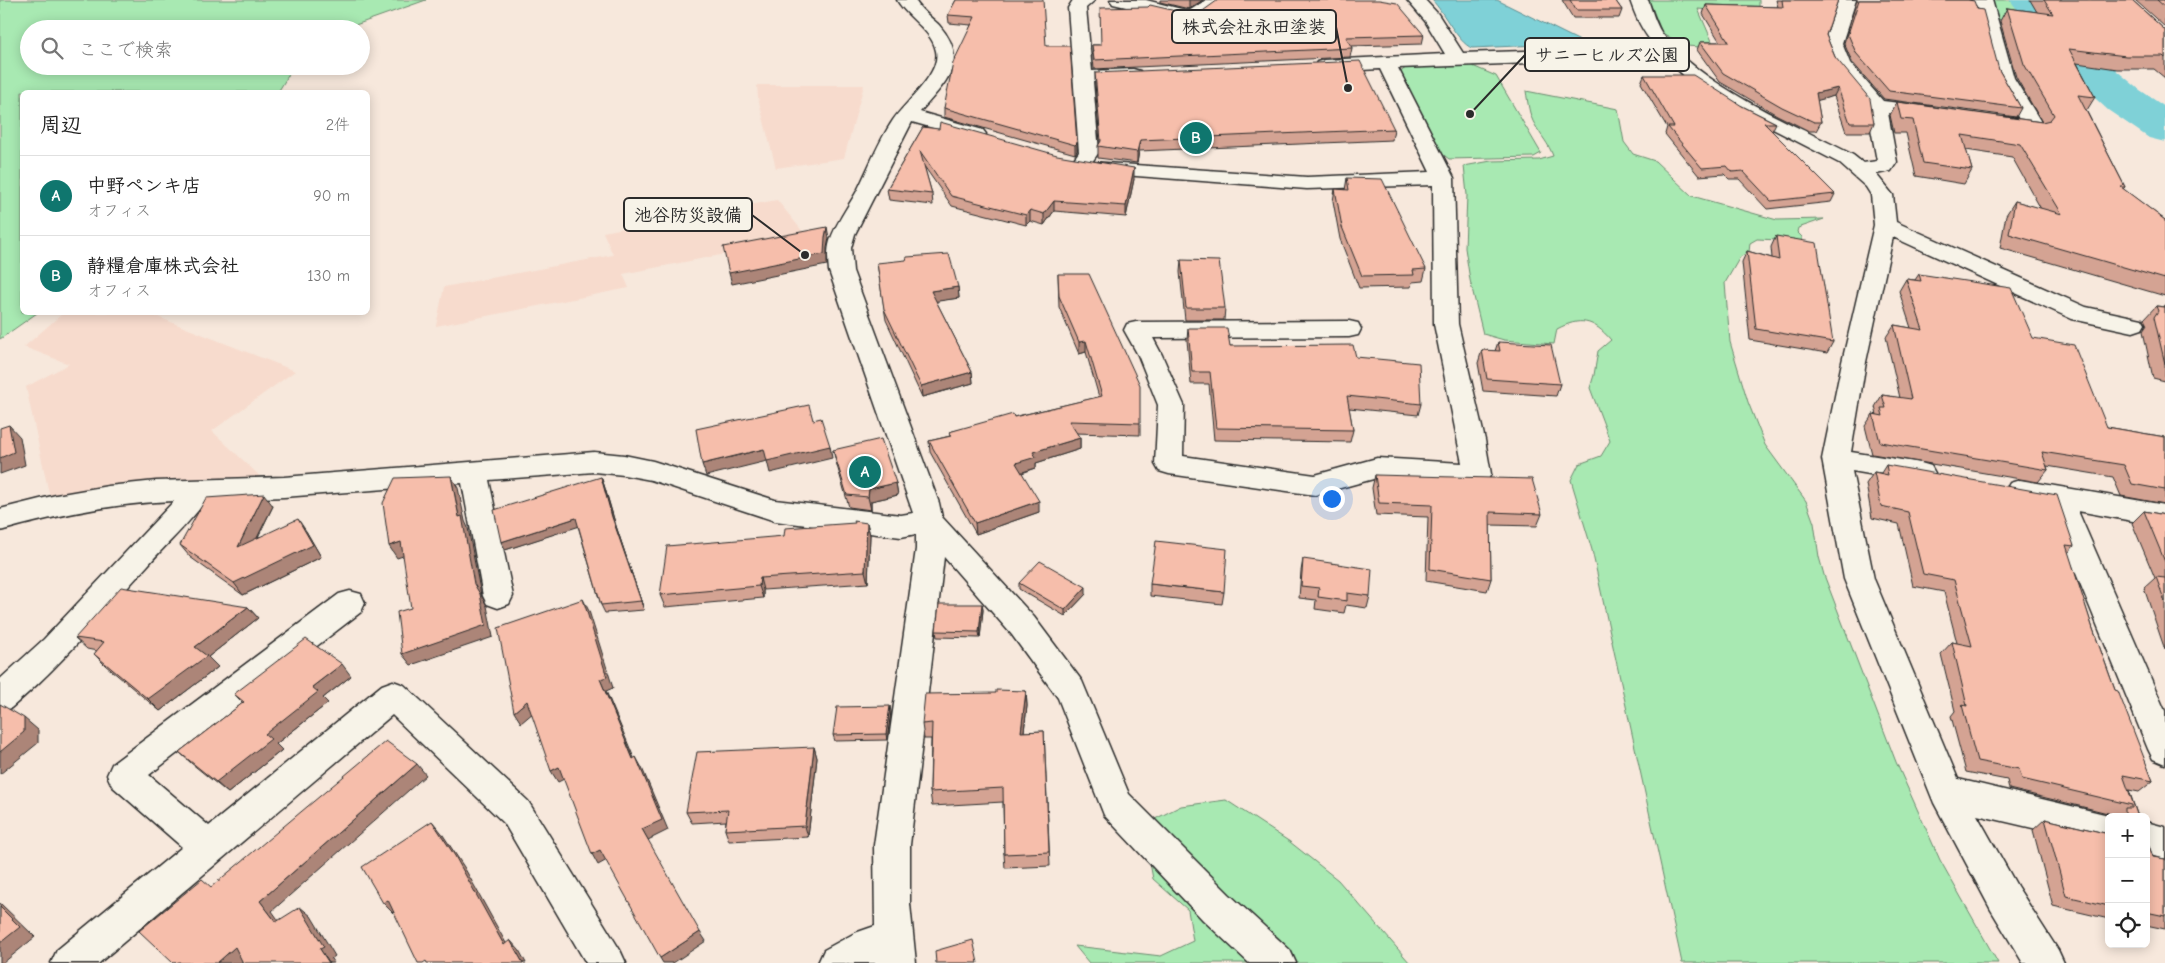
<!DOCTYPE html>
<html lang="ja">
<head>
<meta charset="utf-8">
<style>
  :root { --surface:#fff; --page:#f6f6f6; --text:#222; --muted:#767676; --line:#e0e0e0; --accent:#0f766e }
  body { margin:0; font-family:"Comic Neue","Klee One",sans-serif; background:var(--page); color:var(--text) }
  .controls { position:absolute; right:15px; bottom:15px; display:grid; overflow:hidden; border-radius:8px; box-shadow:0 2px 12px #0003 }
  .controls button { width:45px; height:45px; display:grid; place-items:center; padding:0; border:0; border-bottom:1px solid var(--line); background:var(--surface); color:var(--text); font:25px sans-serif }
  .you { position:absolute; left:1331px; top:498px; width:18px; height:18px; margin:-12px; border:4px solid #fff; border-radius:50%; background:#1a73e8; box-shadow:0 0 0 8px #1a73e833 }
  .badge { display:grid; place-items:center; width:32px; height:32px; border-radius:50%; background:var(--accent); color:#fff; font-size:16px; font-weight:700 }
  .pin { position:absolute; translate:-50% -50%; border:2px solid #fff; box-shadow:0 1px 5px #0006 }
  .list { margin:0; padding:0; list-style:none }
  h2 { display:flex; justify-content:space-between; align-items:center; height:65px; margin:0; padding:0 20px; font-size:21px }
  h2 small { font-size:16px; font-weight:400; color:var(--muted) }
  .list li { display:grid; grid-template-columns:32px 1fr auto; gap:15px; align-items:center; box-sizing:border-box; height:80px; padding:0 20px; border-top:1px solid var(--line) }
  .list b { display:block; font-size:19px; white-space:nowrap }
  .list p { margin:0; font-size:16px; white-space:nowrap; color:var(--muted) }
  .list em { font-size:16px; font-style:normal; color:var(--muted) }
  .icon { flex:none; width:28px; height:28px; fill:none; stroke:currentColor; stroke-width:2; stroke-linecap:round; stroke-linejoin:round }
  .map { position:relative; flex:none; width:2165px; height:963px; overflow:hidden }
  .search { position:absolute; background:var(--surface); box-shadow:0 2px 12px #0003; left:20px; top:20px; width:350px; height:55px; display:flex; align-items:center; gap:12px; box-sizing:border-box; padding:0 18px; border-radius:28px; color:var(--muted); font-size:19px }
  .panel { position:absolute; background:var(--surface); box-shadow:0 2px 12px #0003; left:20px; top:90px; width:350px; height:225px; border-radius:8px }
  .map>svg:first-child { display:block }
  .built { fill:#f7dbcd }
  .green { fill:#a8e9b2; stroke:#6a8a6e }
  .water { fill:#7fd1d7; stroke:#5d8f92 }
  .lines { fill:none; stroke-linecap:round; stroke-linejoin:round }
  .river { fill:#7fd1d7; fill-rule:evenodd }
  .minor-casing { stroke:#2b2b2b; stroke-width:3 }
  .minor { fill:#f7f3e8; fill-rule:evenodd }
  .wall { fill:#d4a393; stroke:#2b2b2b }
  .shaded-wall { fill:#ac8578; stroke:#2b2b2b }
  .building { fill:#f6beab; stroke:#2b2b2b }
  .leader { fill:none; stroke:#2b2b2b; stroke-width:2 }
  .callout-dot { fill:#2b2b2b; stroke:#f7f3e8; stroke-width:2 }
  .callout { fill:#f7f3e8; stroke:#2b2b2b; stroke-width:2 }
  .callout-label { font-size:18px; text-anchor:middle; font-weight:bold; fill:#2b2b2b }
</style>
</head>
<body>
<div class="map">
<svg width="2165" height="963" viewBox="0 0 2165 963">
  <rect width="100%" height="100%" fill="#f7e8dc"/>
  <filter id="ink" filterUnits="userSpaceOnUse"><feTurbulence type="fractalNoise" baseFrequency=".02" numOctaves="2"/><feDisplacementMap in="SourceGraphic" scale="10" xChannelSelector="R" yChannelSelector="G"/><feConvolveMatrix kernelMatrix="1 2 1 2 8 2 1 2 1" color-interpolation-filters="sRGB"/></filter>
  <g filter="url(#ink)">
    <g class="built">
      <polygon points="757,85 864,85 844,158 776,168 758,98"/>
      <polygon points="777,200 808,238 623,274 629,288 436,326 444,287 613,255 603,232"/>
      <polygon points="63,313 148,313 295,371 212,431 263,479 50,498 26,387 69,364 24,347"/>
    </g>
    <g class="green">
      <polygon points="0,0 426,0 344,29 29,29 29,66 294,66 278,92 22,92 22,312 37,313 0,339"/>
      <polygon points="1649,0 1759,0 1759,14 1698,9 1715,48 1686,46 1662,33"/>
      <polygon points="1991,0 2013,0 2052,21 2056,26 1996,19"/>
      <polygon points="1468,64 1496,76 1541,153 1534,157 1449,159 1441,153 1399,73 1407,67"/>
      <path d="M1526,91L1618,109L1624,142L1633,154L1655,161L1692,196L1777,220L1824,219L1798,228L1797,232L1802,237V241L1757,239L1750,243L1749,252L1740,257L1725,283L1730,342L1748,402L1765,445L1806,501L1814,523L1819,557L1824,575L1896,762L1940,860L1998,963H1682L1592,550L1571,480L1579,464L1601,456L1610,441L1590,388L1594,375L1598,351L1611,340C1593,319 1580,317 1557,329L1554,344L1504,340L1483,334L1470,280L1465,248L1467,195L1464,166L1491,161L1539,160L1553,156C1549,144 1541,136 1535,125C1529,115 1528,103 1526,91Z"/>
      <polygon points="1226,800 1290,842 1338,880 1410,963 1089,963 1075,946 1161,956 1193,941 1188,910 1153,879 1143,825 1181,806"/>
    </g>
    <path class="water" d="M1432,0H1497L1584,43L1472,48C1458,43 1444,12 1432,0Z"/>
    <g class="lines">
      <polygon class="river" points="2010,0 2056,0 2074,12 2093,34 2117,71 2140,90 2165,107 2165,142 2149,138 2108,110 2085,89 2060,48 2044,30 2016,8"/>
      <g class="minor-casing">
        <g id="minor">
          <path d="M897,0H915C920,10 931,17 939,25C971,61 945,83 920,112L983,130L986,134L983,138L976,140L912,122L855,234L851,248L853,271L939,503L942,517L1034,617L1082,681L1129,794L1229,894L1290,950L1296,963H1249L1203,920L1104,815L1058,698L1012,635L944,557L910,845V904L916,963H818L824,950L855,933L875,926L874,845L916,549V534L901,537L775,521L651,480L624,475L594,472L489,480L513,596L509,604L498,608L487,604L483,596L462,483L284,497L206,500C189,524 167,543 148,565C103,614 62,665 11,708L0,712V679L44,639L174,501C115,503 57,515 0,531V509L56,495L108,486L156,481L284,477L594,452L624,455L653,461L775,500L901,515L913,513L829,271C828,261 827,251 830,241C836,223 848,207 857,191C869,167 878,142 893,120C905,102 941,74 936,51C932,30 907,18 897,0Z"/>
          <path d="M1073,0H1095L1086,8L1092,71L1133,69L1140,71L1142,75L1140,79L1093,82L1099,152L1092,162L1307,177L1430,172L1380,69L1324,72L1317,70L1315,66L1317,62L1324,60L1445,54L1425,21L1407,0H1425L1438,14L1463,53L1555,50L1663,55C1646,37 1638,24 1630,0H1648C1652,11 1655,22 1661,32C1700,87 1794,124 1853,155L1863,163L1877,161L1867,107L1832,64L1824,43L1838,0H1856L1842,43L1850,63L1883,101L1931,107L1938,109L1941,113L1938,117L1931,119L1888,113L1897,162L1891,171L1876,174L1893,195L1896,222L2086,307L2142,319L2145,324L2142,329L2133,332L2072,319L1893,237L1866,362L1851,452L1921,463L1931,466L1935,473L1931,480L1921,483L1852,471L1874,579L1958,779L2117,817H2109V846L1977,815L2017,886L2058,950L2064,963H2023L1991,910L1934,803L1844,579L1822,459L1842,362L1874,225L1871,195L1866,187L1839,163L1740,112L1693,83L1673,66L1646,67L1555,62L1398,68L1454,178L1458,324L1485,440L1491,474L1487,481L1477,484L1377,478L1315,495L1169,474L1159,471L1155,464L1158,405L1138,355L1124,330L1127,324L1136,322L1349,321L1358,323L1361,329L1358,335L1349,337L1153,338L1162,355L1184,405L1183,456L1315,475L1377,458L1462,463L1434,324L1433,185L1307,189L1097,173L1090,171L1087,168L1081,169L1074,167L1071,163L1079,152L1068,8Z"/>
          <polygon points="1110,0 1146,0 1189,11 1206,0 1227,0 1198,21 1192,22 1113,4"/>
          <polygon points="1938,0 1992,0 2014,78 2044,127 2041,131 2034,133 1999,127 1996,123 1999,119 2006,117 2019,119 1996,78 1978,8 1941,4"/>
          <polygon points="2020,480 2165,505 2165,527 2078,511 2165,711 2165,764 2153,759 2148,749 2048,505 2010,497 2006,490 2010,483"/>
          <polygon points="350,591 361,594 365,603 361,612 149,775 209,826 382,685 393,681 404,685 528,801 620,950 626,963 586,963 504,823 392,715 99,963 51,963 57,950 182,847 112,786 107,775 112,764 339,594"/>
          <polygon points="2146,822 2165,827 2165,859 2146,854"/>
        </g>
      </g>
      <use href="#minor" class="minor"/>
    </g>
    <g class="wall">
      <polygon points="956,0 1046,46 1077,143 1077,151 1075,154 944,117 944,108 971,25 949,23 948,15"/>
      <polygon points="1160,0 1203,0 1189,9 1160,2"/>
      <polygon points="1562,0 1615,0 1622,10 1619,18 1573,18"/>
      <polygon points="1776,0 1838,0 1826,35 1835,57 1874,123 1870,132 1846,132 1834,96 1817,100 1821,122 1816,131 1809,131 1777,115 1720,82 1697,50 1700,42 1720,42 1703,14 1706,5 1778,7"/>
      <polygon points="1857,0 1968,0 1999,70 2021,108 2016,117 1884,99 1852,62 1844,43"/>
      <polygon points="2030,0 2132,0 2165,30 2165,78 2154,69 2117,69 2077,63 2095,97 2087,110 2086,110 2125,187 2123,189 2165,220 2165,296 2000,248 2006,215 2015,201 2041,209 2012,157 1966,150 1972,170 1964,184 1916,176 1906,133 1894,133 1890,115 1897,102 2042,122 2016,77 2000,21 2007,8 2037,12"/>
      <polygon points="2135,0 2165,0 2165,27"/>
      <polygon points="1193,15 1424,35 1422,44 1351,46 1352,48 1350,57 1094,69 1092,45 1100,45"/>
      <polygon points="1095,73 1394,129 1392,140 1139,151 1137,163 1098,158 1098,146 1100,142 1095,84"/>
      <polygon points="1644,75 1742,106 1776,123 1772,131 1835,194 1831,202 1767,209 1739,179 1729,179 1724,174 1699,176 1665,134 1667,127 1641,83"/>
      <polygon points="923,127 1134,179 1126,217 1054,211 1044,225 1030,221 1026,225 952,206 924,166 932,194 933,205 889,200 887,189"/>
      <polygon points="1347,178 1426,269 1423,281 1412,282 1411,287 1359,288 1340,239 1333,201 1335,189 1345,190"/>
      <polygon points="1776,236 1833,342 1827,353 1750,340 1742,262 1747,251 1772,258 1771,247"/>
      <polygon points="1181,260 1225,308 1224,320 1185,320 1180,272"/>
      <polygon points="877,263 958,287 959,298 936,301 972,372 973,383 922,397 886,320"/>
      <polygon points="1058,274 1140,423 1140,435 1076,433 1080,438 1080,449 1036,463 1036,468 1022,473 1039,512 976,534 930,452 929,441 950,436 949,432 1099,397 1086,352 1079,354 1059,307"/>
      <polygon points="1919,274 2033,338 2107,427 2165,437 2165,504 2121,496 2113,477 2047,466 2048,470 2038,482 1872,454 1865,426 1873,414 1877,415 1875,407 1882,395 1900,398 1886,337 1894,325 1911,328 1899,291 1906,279 1915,280"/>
      <polygon points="2165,305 2165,381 2153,378 2143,331 2147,325 2144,319 2156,306 2165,307"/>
      <polygon points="1188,328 1230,346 1356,357 1421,404 1418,415 1349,408 1353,430 1350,442 1214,440 1209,384 1191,384 1187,340"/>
      <polygon points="1498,342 1560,384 1556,396 1483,391 1478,363 1482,350 1495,351"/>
      <polygon points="833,450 896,483 898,495 871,501 871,510 849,507 836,462"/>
      <polygon points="1886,465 2074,546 2068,553 2093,629 2115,690 2153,781 2139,792 2129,790 2138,817 2114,817 2116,815 2009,789 2007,780 1966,772 1951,716 1955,711 1941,654 1952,642 1957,643 1944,592 1913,586 1899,524 1872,518 1866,484 1874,472 1881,473"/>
      <polygon points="1375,475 1542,514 1537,526 1490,525 1491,579 1487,591 1426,581 1428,517 1376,515 1372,488"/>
      <polygon points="601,477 604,485 616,526 644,610 605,613 601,605 578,526 505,550"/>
      <polygon points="273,506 258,537 306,531 321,557 243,595 190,557 180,545"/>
      <polygon points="2144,511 2165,515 2165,650 2144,588 2155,578 2132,523"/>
      <polygon points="867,523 870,535 868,583 763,590 763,598 665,607 660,595 784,536"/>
      <polygon points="1303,559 1370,596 1367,608 1346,605 1344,613 1315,609 1316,600 1299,598 1301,571"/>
      <polygon points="1019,583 1086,594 1065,616 1019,589"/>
      <polygon points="1150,584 1224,592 1222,604 1150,596"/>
      <polygon points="982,604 983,610 980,638 937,637 936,631"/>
      <polygon points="248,607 258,618 208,657 218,667 160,711 105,665 94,654 97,651 87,649 75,638"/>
      <polygon points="351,676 323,698 328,703 276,744 282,750 228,793 191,763 179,752 243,703 234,694"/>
      <polygon points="1026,691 1027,706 1024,732 1044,731 1050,866 1005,868 1004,854 1003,802 932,806 930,792 931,739 924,739 922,724 996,693"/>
      <polygon points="891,712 887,740 835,741 833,735"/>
      <polygon points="814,747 817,758 808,837 729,841 725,830 726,821 692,823 686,812"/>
      <polygon points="2045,819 2109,834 2109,919 2053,906 2033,830"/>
      <polygon points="2146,838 2153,857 2165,859 2165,929 2146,925"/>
    </g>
    <g class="shaded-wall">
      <polygon points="1189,0 1203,0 1189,9"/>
      <polygon points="1838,88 1834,96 1812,102 1816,93"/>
      <polygon points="1140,140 1139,151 1137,163 1137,152"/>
      <polygon points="1077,143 1077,151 1075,154 1075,145"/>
      <polygon points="1134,168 1134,179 1126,217 1126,206"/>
      <polygon points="1054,201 1054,211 1044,225 1044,214"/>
      <polygon points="1030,210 1030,221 1026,225 1026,215"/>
      <polygon points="827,227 829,238 827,248 827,265 732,284 729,273 825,237"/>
      <polygon points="958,287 959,298 932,302 931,291"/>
      <polygon points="1086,341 1086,352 1079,354 1079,342"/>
      <polygon points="972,372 973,383 922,397 921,386"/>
      <polygon points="9,425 20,437 25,465 0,474 0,458"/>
      <polygon points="1080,438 1080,449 1036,463 1036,468 1016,474 1016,463 1033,452"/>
      <polygon points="830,446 832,458 770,473 767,461 706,476 702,464 764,449"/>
      <polygon points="451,476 458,488 465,521 468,528 481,595 487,606 493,637 411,665 402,654 459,517"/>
      <polygon points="601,477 604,485 616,526 644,610 641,601 612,517"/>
      <polygon points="896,483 898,495 871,501 871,510 868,497 869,489"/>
      <polygon points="264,494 273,506 247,558 238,547"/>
      <polygon points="1039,501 1039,512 976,534 975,523"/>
      <polygon points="576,518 580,526 505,550 501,542"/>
      <polygon points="298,519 306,531 321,557 243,595 234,583"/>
      <polygon points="867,523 870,535 868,583 865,571"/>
      <polygon points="401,542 409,554 397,558 389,546"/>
      <polygon points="760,578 763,590 763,598 759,586"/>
      <polygon points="1086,587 1086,594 1065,616 1065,610"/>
      <polygon points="583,599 589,611 613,688 606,691 639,770 633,759 600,679"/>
      <polygon points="982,604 983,610 980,638 979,632"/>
      <polygon points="248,607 258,618 208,657 218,667 160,711 148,699 195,647"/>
      <polygon points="342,664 351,676 323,698 328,703 276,744 282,750 228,793 216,782 312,687"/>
      <polygon points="1026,691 1027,706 1022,747 1021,732"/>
      <polygon points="527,701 534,712 521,723 514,712"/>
      <polygon points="890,706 891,712 887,740 886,734"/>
      <polygon points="24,718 38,730 38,743 0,774 0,752"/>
      <polygon points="814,747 817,758 808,837 805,826"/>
      <polygon points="636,757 642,768 668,830 648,840 642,829"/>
      <polygon points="417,764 426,775 272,911 287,932 276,922 260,901"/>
      <polygon points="559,767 566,778 558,782 551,771"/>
      <polygon points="432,821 441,832 464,867 512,954 504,945"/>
      <polygon points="600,850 607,860 598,865 592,854"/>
      <polygon points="388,900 398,910 393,913 383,903"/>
      <polygon points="0,903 35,937 3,963 0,963"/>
      <polygon points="300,907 311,916 335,956 331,959 334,963 329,963 320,949"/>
      <polygon points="700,932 706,941 673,963 663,963 660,958"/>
      <polygon points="510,940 519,950 526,963 523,963"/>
      <polygon points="235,947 247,957 240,963 217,963"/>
    </g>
    <g class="building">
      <polygon points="956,0 1043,0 1046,46 1070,46 1077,143 1075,145 944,108 953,63 975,17 948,15"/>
      <polygon points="1218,0 1379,0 1397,3 1424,35 1346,37 1352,48 1094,60 1092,45 1101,45 1100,8 1148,7 1150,5 1193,15 1200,13"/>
      <polygon points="1570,0 1615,0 1622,10 1576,10"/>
      <polygon points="1782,0 1838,0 1826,35 1835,57 1870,99 1874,123 1850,123 1838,88 1816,93 1821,122 1814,122 1782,107 1723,73 1700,42 1729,42 1706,5 1783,7"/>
      <polygon points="1859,0 1968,0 1974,1 1977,9 1983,10 1999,70 2021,108 1889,91 1856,53 1848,34"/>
      <polygon points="2044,0 2132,0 2165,30 2165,58 2163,56 2126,56 2069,49 2095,97 2078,95 2125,187 2121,187 2165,220 2165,279 2009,234 2015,201 2062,214 2020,144 1962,135 1972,170 1923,163 1913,120 1901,119 1897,102 2042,122 2050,120 2054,115 2024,64 2007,8 2053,14"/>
      <polygon points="2157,0 2165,0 2165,7"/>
      <polygon points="1360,61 1394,129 1140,140 1137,152 1098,146 1101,141 1095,73"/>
      <polygon points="1644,75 1693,75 1742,106 1776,123 1764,123 1835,194 1771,201 1743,171 1732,172 1727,166 1702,168 1668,127 1674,127"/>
      <polygon points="940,122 1057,155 1134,168 1126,206 1054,201 1044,214 1030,210 1026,215 951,196 920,151 932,194 887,189 923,127 939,129"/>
      <polygon points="1347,178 1382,179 1426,269 1413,270 1414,275 1362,276 1342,227 1335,189 1349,190"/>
      <polygon points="827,227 825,237 824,254 729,273 723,247"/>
      <polygon points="1776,236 1817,243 1833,342 1756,329 1747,251 1779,260"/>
      <polygon points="949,254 958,287 931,291 972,372 921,386 884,309 877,263 906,260 907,257"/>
      <polygon points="1181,260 1219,261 1225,308 1186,308"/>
      <polygon points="1058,274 1089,274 1140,385 1140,423 1069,421 1080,438 1033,452 1036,457 1016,463 1039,501 975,523 929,441 951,436 949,432 1013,414 1014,417 1102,396 1086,341 1079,342 1059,296"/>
      <polygon points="1919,274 2011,288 2033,338 2074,345 2107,427 2165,437 2165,490 2132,484 2124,465 2042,452 2048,470 1880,442 1873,414 1883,416 1881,408 1886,408 1882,395 1911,399 1894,325 1923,330 1906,279 1921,281"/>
      <polygon points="2156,306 2165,307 2165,364 2154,317 2158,311"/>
      <polygon points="1188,328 1227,328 1230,346 1353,345 1356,357 1419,363 1421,404 1347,396 1353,430 1216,428 1210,372 1192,372"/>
      <polygon points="1498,342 1551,345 1560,384 1487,379 1482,350 1500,351"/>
      <polygon points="809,405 813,420 821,418 830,446 767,461 764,449 702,464 696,429"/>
      <polygon points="9,425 14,452 0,458 0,428"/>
      <polygon points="881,439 896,483 869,489 868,497 847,495 833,450"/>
      <polygon points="1886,465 2057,495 2074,546 2066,545 2093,629 2115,690 2118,691 2153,781 2123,775 2138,817 2125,817 2125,808 2132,808 2132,805 2022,779 2019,769 1977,761 1962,705 1967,706 1952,642 1972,646 1954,580 1923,574 1908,512 1881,506 1874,472 1888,475"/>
      <polygon points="1375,475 1532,479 1542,514 1490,512 1491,579 1430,569 1432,505 1379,503"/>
      <polygon points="451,476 459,517 462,516 474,584 480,594 486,625 402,654 397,612 411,608 401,542 389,546 383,503 395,478"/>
      <polygon points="601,477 612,517 641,601 601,605 576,518 501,542 494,510"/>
      <polygon points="264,494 238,547 298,519 313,545 234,583 180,545 206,498"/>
      <polygon points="2144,511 2165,515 2165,562"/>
      <polygon points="854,521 867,523 865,571 760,578 759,586 660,595 667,546 784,536 785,528 855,523"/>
      <polygon points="1156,541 1227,549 1224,592 1150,584"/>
      <polygon points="1303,559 1372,569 1370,596 1347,593 1347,601 1318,597 1319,588 1301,586"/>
      <polygon points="1040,561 1086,587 1065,610 1019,583"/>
      <polygon points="2156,577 2165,578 2165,602"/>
      <polygon points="121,587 248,607 195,647 207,656 148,699 94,654 104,642 75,638"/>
      <polygon points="583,599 607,677 600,679 633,759 636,757 662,820 642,829 700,932 660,958 600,850 592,854 559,767 551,771 527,701 514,712 498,628"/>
      <polygon points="939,604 982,604 979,632 936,631"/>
      <polygon points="306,639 342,664 312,687 318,692 265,734 271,739 216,782 179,752 244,702 234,694"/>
      <polygon points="996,690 1026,691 1021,732 1044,731 1049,852 1004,854 1003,788 930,792 932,723 922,724 925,694 996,693"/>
      <polygon points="0,704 24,718 24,732 0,752"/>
      <polygon points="890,706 886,734 833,735 837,707"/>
      <polygon points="386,741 417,764 260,901 276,922 300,907 324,947 320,949 329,963 243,963 235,947 217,963 180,963 180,962 173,963 139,931 202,879 211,887"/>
      <polygon points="814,747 805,826 725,830 728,810 686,812 697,752"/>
      <polygon points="2045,819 2109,834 2109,906 2066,896"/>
      <polygon points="432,821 455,856 504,945 510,940 523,963 427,963 426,961 423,963 418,963 388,900 383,903 362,867"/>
      <polygon points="2146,838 2153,857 2165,859 2165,916 2146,912"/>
      <polygon points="0,907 20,927 0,943"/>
      <polygon points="973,940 978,963 936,963 935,951"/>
    </g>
  </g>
  <path class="leader" d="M1348 88L1336 27M1470 114L1525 55M805 255L752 215"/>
  <g class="callout-dot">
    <circle cx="1348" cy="88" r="5"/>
    <circle cx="1470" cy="114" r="5"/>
    <circle cx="805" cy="255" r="5"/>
  </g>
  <g class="callout">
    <rect x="1172" y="10" width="164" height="33" rx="5"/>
    <rect x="1525" y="38" width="164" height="33" rx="5"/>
    <rect x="624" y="198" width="128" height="33" rx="5"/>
  </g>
  <g class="callout-label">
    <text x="1254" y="33">株式会社永田塗装</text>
    <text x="1607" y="61">サニーヒルズ公園</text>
    <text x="688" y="221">池谷防災設備</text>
  </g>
</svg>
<div class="controls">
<button>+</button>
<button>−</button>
<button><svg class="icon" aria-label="locate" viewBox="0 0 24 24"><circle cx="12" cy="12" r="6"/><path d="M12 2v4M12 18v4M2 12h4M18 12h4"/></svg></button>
</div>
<div class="you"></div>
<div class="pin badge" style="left:865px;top:472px">A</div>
<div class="pin badge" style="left:1196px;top:138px">B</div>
<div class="search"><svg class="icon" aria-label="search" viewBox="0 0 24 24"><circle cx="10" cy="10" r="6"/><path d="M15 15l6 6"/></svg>ここで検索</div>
<section class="panel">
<h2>周辺<small>2件</small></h2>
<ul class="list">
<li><span class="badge">A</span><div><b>中野ペンキ店</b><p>オフィス</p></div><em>90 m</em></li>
<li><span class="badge">B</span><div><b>静糧倉庫株式会社</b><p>オフィス</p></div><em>130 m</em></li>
</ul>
</section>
</div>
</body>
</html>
